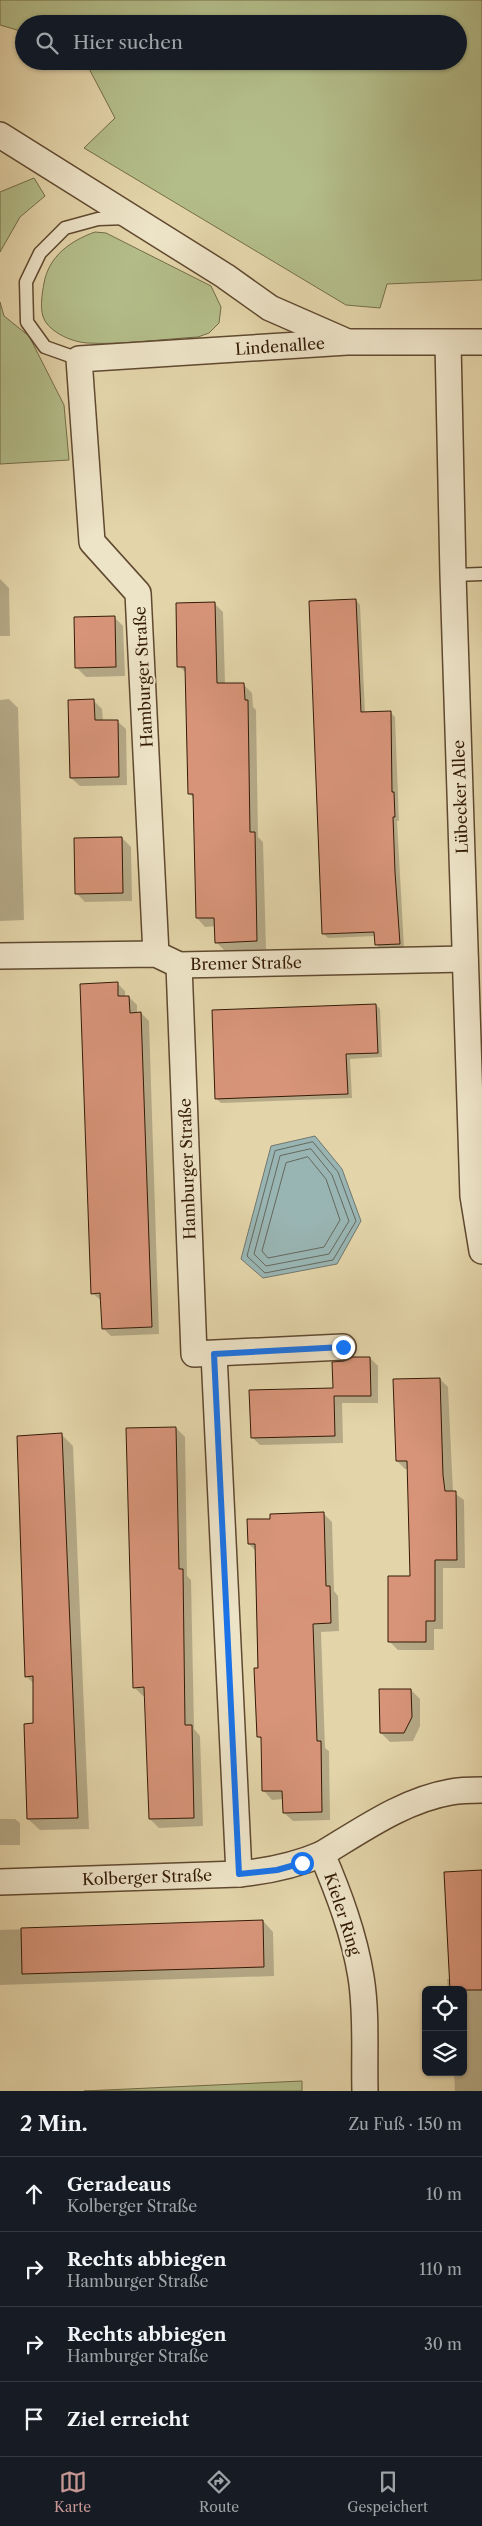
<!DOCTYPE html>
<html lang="de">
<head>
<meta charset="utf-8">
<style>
  :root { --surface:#171b24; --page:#242831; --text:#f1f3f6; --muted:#9ea1a6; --line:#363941; --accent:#c59692 }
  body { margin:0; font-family:"Libre Caslon Text",serif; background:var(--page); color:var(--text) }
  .controls { position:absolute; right:15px; bottom:15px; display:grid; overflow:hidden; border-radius:8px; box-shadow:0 1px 4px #0004 }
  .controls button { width:45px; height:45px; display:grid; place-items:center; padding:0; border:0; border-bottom:1px solid var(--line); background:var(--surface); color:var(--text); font:25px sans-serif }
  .stop { position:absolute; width:15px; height:15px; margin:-11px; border:4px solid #1a73e8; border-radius:50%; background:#fff }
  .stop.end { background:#1a73e8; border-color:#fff; box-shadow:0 1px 5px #0008 }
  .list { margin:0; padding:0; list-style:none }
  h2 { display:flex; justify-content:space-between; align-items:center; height:65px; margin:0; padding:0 20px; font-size:21px }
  h2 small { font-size:16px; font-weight:400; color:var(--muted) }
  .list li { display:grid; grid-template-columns:32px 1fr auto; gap:15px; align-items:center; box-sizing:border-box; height:75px; padding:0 20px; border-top:1px solid var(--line) }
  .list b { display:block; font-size:19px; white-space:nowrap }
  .list p { margin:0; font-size:16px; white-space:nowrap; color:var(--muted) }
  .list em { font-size:16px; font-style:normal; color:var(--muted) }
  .icon { flex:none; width:28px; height:28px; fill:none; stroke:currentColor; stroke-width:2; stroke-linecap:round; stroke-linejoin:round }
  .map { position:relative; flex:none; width:482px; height:2091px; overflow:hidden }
  .search { position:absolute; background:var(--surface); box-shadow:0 1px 4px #0004; left:15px; right:15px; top:15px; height:55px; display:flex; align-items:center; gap:12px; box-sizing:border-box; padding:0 18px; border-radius:28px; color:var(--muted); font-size:19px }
  .sheet { height:365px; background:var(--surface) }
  nav { display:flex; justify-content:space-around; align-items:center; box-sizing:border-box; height:70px; border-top:1px solid var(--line); background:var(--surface); font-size:14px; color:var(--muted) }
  nav a { display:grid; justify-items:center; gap:2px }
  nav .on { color:var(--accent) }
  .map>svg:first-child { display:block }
  .green { fill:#b3bd89; stroke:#746c48 }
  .water { fill:#99b5b3; stroke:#71776e }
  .shadow { fill:#0003 }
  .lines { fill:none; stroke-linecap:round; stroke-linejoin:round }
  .shore { stroke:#66685d; stroke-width:1 }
  .building { fill:#d79479; stroke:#341b07 }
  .service-casing { stroke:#604930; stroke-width:15 }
  .minor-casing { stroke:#604930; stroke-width:28 }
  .service { stroke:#ede3c7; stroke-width:12 }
  .minor { stroke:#ede3c7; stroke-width:25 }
  .route { stroke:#1a73e8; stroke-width:6 }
  .labels { text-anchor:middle; stroke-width:4.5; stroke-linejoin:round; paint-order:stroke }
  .street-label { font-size:16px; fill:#341b07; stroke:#ede3c7 }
</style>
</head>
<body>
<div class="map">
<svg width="482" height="2091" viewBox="0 0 482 2091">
  <rect width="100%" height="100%" fill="#e3d4a9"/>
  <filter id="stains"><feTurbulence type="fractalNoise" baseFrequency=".004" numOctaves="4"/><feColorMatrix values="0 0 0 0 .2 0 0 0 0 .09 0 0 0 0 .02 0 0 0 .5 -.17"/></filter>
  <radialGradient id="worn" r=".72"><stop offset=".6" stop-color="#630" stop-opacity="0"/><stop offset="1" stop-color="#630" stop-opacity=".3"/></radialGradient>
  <g class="green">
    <polygon points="0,0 482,0 482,280 387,284 380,308 346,305 84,148 115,118 85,61 458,61 458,24 24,24 24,32 0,25"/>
    <polygon points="34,178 45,196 20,217 0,252 0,192"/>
    <path d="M95,232L106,233L211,286L221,307L219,323L209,333L198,337C162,339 123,345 87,343C73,342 53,334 45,321C39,311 42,294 44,283C49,256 70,241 95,232Z"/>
    <polygon points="0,302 4,316 29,336 64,405 69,460 0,464"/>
    <polygon points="302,2081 302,2091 84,2091"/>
  </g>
  <polygon class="water" points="315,1136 342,1169 361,1221 337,1264 263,1278 241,1259 271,1146"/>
  <g class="shadow">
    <polygon points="0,579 9,588 10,636 0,636"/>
    <polygon points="356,600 360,605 365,713 391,713 395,717 399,821 397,821 404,948 381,949 376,944 376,936 328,938 323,933"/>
    <polygon points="214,603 223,612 225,684 243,684 252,693 253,707 256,710 258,837 263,842 266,949 225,951 216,942 216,926 205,927 197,918 194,799 190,794 187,674 179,666"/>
    <polygon points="114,617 123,626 125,676 86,677 77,668"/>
    <polygon points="9,699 18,708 24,920 0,921 0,700"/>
    <polygon points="94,701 102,709 103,721 117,721 126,729 127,785 80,786 71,778"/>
    <polygon points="122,838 131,847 132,901 85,902 76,893"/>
    <polygon points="117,983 125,991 125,997 129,997 137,1005 137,1013 141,1013 149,1021 159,1334 111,1336 103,1328 102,1301 92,1293"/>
    <polygon points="376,1005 380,1009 382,1057 350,1059 352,1098 221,1103 216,1098"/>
    <polygon points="370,1358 378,1366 378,1403 342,1403 343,1443 260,1445 252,1437 334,1389"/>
    <polygon points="440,1379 448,1387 453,1492 464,1500 465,1568 443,1568 443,1629 434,1629 434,1650 398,1650 390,1642 412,1577 409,1469 405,1469 397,1461"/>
    <polygon points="176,1428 185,1437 187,1576 191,1580 194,1729 200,1736 203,1826 159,1828 150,1819 146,1696 143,1696 134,1687"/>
    <polygon points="62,1435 73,1446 89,1829 40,1830 28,1819 34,1725 34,1684 26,1676"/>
    <polygon points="323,1513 332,1522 334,1591 338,1596 339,1631 321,1632 325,1748 329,1751 330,1820 293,1821 284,1813 284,1799 272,1800 264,1791 262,1740 258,1736 256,1551 249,1544 271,1520"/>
    <polygon points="411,1690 420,1699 420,1726 413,1741 390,1742 381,1733"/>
    <polygon points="0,1819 15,1819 20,1823 20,1845 0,1845"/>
    <polygon points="482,1871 482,2091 455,2091 454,2072 463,2072 463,1990 448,1990 447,1979 450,1979"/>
    <polygon points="263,1921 273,1932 274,1976 0,1985 0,1930"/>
  </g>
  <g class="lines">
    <g class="shore">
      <polygon points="313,1142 338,1172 356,1221 333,1260 265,1273 247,1256 275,1151"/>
      <polygon points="311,1149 332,1175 349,1221 329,1254 266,1266 254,1254 280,1156"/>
      <polygon points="308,1157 326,1179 340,1220 324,1247 268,1258 262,1251 286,1163"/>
    </g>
  </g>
  <g class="building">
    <polygon points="356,599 361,712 391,711 392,792 394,792 395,817 393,817 395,872 400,944 375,945 374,932 322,934 309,601"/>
    <polygon points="215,602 217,683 244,683 245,700 248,700 250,832 255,832 257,941 215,943 214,918 196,918 193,794 188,794 185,667 177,667 176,603"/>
    <polygon points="115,616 116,667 75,668 74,617"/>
    <polygon points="94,699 95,720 118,720 119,777 70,778 68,700"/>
    <polygon points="122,837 123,893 75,894 74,838"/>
    <polygon points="118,982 118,996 129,996 130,1013 141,1012 152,1327 102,1329 100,1293 91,1294 80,984"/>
    <polygon points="376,1004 378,1053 346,1054 348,1094 215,1099 212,1010"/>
    <polygon points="353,1357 370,1357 371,1396 334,1396 335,1436 251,1438 249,1390 333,1388 332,1362 344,1361"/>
    <polygon points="440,1378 443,1475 445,1491 456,1491 457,1560 435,1560 435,1621 426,1621 426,1642 388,1642 388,1576 410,1576 407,1461 396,1461 393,1379"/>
    <polygon points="176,1427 179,1569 183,1569 185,1725 192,1725 194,1818 149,1819 144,1687 133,1688 126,1428"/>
    <polygon points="62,1433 78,1818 27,1819 24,1724 33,1723 33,1676 25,1677 17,1436"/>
    <polygon points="324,1512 326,1586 330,1586 331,1623 313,1624 317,1741 321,1741 322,1812 283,1813 282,1791 262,1791 261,1737 257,1737 254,1668 258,1668 255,1544 248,1544 247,1519 270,1519 270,1514"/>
    <polygon points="379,1689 411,1689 412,1717 404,1733 380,1733"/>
    <polygon points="482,1870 482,1990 450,1990 444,1872"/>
    <polygon points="263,1920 264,1967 22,1974 21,1928"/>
  </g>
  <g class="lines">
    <g class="service-casing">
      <g id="service">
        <polyline points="79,359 45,347 27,322 26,282 40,253 65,228 98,219 127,218"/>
        <polyline points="453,575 482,574"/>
      </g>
    </g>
    <g class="minor-casing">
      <g id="minor">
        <polyline points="0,135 225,276 270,308 343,340"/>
        <polyline points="448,343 453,575 473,1196 482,1251"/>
        <polyline points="156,954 138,593 92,542 79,359 347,342 482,342"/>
        <polyline points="0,956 156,954 179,965 465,959"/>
        <polyline points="179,965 194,1354 343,1347"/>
        <polyline points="214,1354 239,1874"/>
        <path d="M0,1882L239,1874C269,1871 294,1866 322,1854"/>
        <path d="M365,2091C364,2054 367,2014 361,1977C354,1934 339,1894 322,1854C362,1830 404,1800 451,1792C461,1790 472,1790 482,1790"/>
      </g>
    </g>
    <use href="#service" class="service"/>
    <use href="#minor" class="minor"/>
  </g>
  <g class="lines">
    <polyline class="route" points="302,1863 277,1870 239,1874 214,1354 343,1347"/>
  </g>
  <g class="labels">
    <g class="street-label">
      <text transform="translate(280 346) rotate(-4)" y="6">Lindenallee</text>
      <text transform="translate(143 677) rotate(-93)" y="6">Hamburger Straße</text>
      <text transform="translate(460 797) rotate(-92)" y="6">Lübecker Allee</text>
      <text transform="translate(246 963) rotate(-1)" y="6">Bremer Straße</text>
      <text transform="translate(187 1169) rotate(-92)" y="6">Hamburger Straße</text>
      <text transform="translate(147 1877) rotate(-2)" y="6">Kolberger Straße</text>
      <text transform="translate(343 1914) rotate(72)" y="6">Kieler Ring</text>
    </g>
  </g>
  <rect width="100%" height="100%" filter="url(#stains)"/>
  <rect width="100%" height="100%" fill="url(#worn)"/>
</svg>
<div class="controls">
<button><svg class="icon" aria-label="locate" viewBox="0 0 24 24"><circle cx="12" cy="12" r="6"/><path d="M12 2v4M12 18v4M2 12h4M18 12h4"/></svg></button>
<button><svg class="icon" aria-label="layers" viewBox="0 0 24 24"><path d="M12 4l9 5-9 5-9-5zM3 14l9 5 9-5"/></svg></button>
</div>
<div class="stop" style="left:302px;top:1863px"></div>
<div class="stop end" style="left:343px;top:1347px"></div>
<div class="search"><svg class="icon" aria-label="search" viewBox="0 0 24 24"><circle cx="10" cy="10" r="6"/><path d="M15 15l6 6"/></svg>Hier suchen</div>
</div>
<section class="sheet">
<h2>2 Min.<small>Zu Fuß · 150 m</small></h2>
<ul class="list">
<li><svg class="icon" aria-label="ahead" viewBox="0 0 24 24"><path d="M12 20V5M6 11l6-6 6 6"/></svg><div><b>Geradeaus</b><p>Kolberger Straße</p></div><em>10 m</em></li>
<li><svg class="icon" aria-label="right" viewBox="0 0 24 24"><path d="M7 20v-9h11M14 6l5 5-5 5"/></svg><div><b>Rechts abbiegen</b><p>Hamburger Straße</p></div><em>110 m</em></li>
<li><svg class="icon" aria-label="right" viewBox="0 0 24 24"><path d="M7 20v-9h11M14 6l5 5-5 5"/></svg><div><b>Rechts abbiegen</b><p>Hamburger Straße</p></div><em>30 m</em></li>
<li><svg class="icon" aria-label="arrive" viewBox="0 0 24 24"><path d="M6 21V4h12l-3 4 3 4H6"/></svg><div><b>Ziel erreicht</b></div></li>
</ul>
</section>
<nav>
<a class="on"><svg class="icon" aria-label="map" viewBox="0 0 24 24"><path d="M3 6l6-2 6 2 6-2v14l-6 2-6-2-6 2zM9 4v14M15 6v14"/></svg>Karte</a>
<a><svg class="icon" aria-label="directions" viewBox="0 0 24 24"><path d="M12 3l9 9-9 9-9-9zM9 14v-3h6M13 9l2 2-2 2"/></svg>Route</a>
<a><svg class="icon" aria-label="saved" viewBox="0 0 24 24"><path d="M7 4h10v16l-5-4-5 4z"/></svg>Gespeichert</a>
</nav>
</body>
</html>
